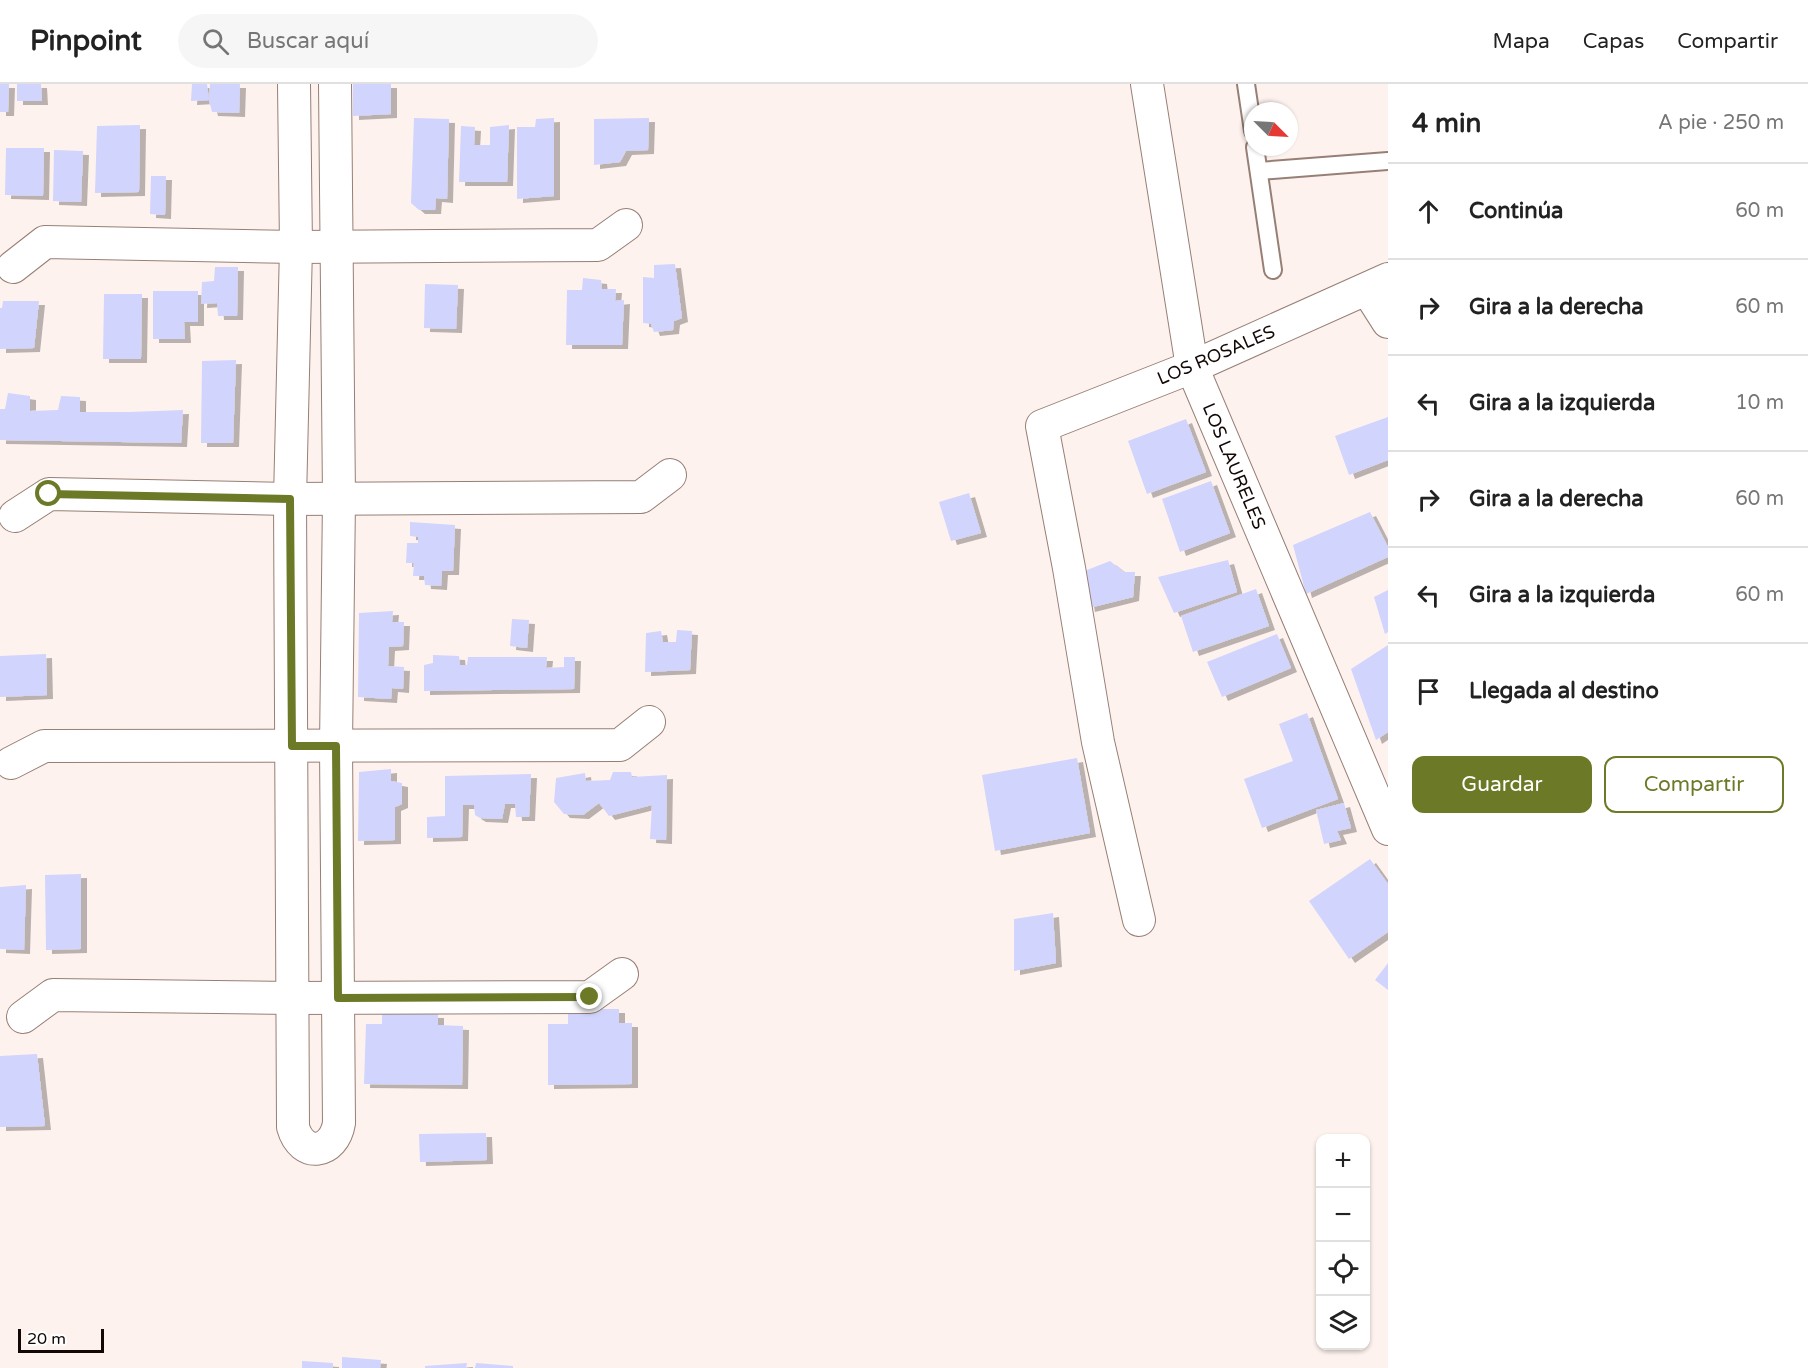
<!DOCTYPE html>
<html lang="es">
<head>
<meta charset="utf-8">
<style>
  :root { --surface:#fff; --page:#f6f6f6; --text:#222; --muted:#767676; --line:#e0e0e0; --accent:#6c7a28 }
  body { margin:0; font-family:"Varela Round",sans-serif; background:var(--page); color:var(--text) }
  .controls { position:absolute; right:18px; bottom:18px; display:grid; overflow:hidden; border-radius:12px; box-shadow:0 2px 4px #0004 }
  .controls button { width:54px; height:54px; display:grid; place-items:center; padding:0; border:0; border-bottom:2px solid var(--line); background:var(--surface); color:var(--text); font:30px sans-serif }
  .compass { position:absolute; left:1244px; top:18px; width:54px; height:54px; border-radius:50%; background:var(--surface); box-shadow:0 2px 4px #0004; rotate:114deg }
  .scale { position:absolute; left:18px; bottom:15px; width:86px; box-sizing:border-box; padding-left:6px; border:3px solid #120906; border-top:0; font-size:16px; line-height:21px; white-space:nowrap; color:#120906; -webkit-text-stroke:4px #fff; paint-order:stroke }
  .stop { position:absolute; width:18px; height:18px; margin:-14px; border:4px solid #6c7a28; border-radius:50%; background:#fff }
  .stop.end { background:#6c7a28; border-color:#fff; box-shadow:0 2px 6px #0008 }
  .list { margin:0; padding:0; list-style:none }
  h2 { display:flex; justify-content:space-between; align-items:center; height:78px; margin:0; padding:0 24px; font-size:26px }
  h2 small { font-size:20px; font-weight:400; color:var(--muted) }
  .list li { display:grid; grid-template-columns:39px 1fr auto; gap:18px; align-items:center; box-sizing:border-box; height:96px; padding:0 24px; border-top:2px solid var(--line) }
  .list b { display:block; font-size:22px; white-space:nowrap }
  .list em { font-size:20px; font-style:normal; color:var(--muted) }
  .actions { display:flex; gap:12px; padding:18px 24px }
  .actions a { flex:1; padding:14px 0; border:2px solid var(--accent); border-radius:12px; text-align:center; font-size:21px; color:var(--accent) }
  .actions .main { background:var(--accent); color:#fff }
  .icon { flex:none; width:33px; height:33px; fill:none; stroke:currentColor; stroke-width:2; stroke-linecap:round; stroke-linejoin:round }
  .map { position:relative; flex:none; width:1388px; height:1284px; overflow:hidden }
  header { display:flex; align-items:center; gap:36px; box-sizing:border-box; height:84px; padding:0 30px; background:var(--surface); border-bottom:2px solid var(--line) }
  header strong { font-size:28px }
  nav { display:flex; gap:33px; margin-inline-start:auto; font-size:21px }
  .search { width:420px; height:54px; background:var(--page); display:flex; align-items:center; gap:15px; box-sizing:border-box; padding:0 21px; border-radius:33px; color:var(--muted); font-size:22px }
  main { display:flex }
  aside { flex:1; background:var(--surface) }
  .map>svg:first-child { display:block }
  .building { fill:#d1d4fc; filter:url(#shadow) }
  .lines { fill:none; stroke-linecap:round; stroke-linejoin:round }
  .service-casing { stroke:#977f75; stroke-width:20 }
  .minor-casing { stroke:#977f75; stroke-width:34 }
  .service { stroke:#fff; stroke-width:16 }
  .minor { stroke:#fff; stroke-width:32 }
  .route { stroke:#6c7a28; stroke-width:8 }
  .labels { text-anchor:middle; stroke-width:5; stroke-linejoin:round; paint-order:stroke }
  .street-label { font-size:18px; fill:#120906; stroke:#fff }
</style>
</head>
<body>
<header>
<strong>Pinpoint</strong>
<div class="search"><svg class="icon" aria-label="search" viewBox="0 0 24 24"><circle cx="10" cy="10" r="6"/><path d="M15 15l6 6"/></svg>Buscar aquí</div>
<nav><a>Mapa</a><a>Capas</a><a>Compartir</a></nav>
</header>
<main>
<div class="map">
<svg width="1388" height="1284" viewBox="0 0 1388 1284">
  <defs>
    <filter id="shadow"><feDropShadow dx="6" dy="4" stdDeviation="0" flood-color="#0004"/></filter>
  </defs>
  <rect width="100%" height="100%" fill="#fef2ee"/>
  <g class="building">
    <polygon points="0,0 9,0 8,28 0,28"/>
    <polygon points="17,0 41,0 42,17 17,17"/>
    <polygon points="192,0 207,0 209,16 191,17"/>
    <polygon points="210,0 240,0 239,29 212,28 209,16"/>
    <polygon points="353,0 391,0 391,30 353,32"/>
    <polygon points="414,34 449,35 447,115 436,114 435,126 419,126 411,119"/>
    <polygon points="554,34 554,112 517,115 517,43 535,43 536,35"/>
    <polygon points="649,34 648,66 626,67 620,78 594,81 594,35"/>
    <polygon points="140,41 139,108 95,109 97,42"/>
    <polygon points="509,41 507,98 459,98 461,42 475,43 474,61 490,61 490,43"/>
    <polygon points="6,64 44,64 43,112 5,111"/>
    <polygon points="54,66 83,67 81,118 53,117"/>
    <polygon points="151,92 166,92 165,131 150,130"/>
    <polygon points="675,180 682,234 674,237 673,246 654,248 651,240 643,239 643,193 654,194 654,181"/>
    <polygon points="215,183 238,183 237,232 218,232 217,219 201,220 202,198 214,197"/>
    <polygon points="583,194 601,196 602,205 616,205 615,217 624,216 622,261 566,261 567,206 582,206"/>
    <polygon points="425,200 458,201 456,245 424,244"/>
    <polygon points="153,207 198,207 198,238 184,238 185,255 153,255"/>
    <polygon points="104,210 142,210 141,275 103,275"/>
    <polygon points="3,217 39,217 34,264 0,265 0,224 2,224"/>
    <polygon points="236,276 233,359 201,359 202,277"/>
    <polygon points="8,309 30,312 30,327 58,326 61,312 80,313 80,328 130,328 183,326 181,359 0,356 0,325 5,325"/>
    <polygon points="1388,333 1388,376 1349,391 1335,352"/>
    <polygon points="1186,335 1206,388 1147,410 1128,357"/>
    <polygon points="1211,397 1230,449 1180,468 1162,415"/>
    <polygon points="969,409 981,449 951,457 939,418"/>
    <polygon points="1370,428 1388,463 1388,473 1306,510 1293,461"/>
    <polygon points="410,438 455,441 453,487 442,487 441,502 425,501 424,492 413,492 414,479 406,479 407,459 418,459 418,453 410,452"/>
    <polygon points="1228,476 1237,508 1174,529 1158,493"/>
    <polygon points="1110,477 1124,488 1135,488 1133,513 1089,524 1082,488"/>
    <polygon points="1256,505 1269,542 1193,568 1181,532"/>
    <polygon points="1388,506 1388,548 1385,550 1374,513"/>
    <polygon points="393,527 392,538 404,538 403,562 389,563 388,582 404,583 403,605 392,604 391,615 358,613 359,529"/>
    <polygon points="512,535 529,536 527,564 510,562"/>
    <polygon points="677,546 692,547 690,586 645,588 646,549 661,547 663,558 676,558"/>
    <polygon points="1277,550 1291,584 1222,613 1207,578"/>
    <polygon points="1388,561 1388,648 1376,656 1351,585"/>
    <polygon points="46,570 47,611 0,613 0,572"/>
    <polygon points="433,571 459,572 460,581 467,581 468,573 547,573 546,584 564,583 564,573 575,573 574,605 424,607 424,581 433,579"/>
    <polygon points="1307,629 1338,715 1262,744 1244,695 1293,677 1279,640"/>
    <polygon points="1077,674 1090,749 995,767 982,691"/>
    <polygon points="391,685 391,697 402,699 402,720 395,723 395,756 358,757 359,688"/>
    <polygon points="613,688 631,688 632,693 667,691 666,756 650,755 652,721 609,732 599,719 583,731 564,730 554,718 556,694 585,689 586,697 610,696"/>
    <polygon points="531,690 529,733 516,733 515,720 505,720 502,735 480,734 475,731 474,721 463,721 462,753 427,754 427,733 445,732 445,692"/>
    <polygon points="1344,719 1351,744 1337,747 1341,756 1324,760 1316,726"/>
    <polygon points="1370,775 1388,800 1388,848 1349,875 1309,817"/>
    <polygon points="81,790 81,865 46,866 45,791"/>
    <polygon points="26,801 24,866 0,865 0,803"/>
    <polygon points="1053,829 1056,879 1014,887 1014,835"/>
    <polygon points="1388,879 1388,906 1375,896"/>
    <polygon points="568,925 619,925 619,939 632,939 632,1000 548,1001 548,940 568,940"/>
    <polygon points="382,929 438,930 438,941 463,942 462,1001 364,1000 366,940 382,940"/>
    <polygon points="37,970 45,1042 0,1043 0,972"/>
    <polygon points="486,1049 487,1076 420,1078 419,1050"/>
    <polygon points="342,1273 381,1276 380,1284 342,1284"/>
    <polygon points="302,1277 333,1279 333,1284 302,1284"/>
    <polygon points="467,1279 466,1284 425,1284 425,1282"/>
    <polygon points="476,1279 513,1282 513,1284 475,1284"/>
  </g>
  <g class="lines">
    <g class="service-casing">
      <g id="service">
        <polyline points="1246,0 1253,47"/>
        <polyline points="1255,63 1273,186"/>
        <polyline points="1259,87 1388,77"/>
      </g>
    </g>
    <g class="minor-casing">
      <g id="minor">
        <path d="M294,0L296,163L290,415L293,1043C302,1075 334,1070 339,1039L336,662L339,414L335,0"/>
        <polyline points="1147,0 1192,283 1388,745"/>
        <polyline points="13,183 45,158 296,163 598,161 626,141"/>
        <polyline points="1367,205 1388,238"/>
        <polyline points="15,432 49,410 290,415 641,413 670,391"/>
        <polyline points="11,679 44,662 620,661 649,638"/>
        <polyline points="1139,836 1098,658 1069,484 1042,342 1192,283 1388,195"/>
        <polyline points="23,933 53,911 291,914 590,913 622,890"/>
      </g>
    </g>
    <use href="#service" class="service"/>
    <use href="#minor" class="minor"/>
  </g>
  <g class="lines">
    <polyline class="route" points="49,410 290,415 292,662 336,662 338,914 590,913"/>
  </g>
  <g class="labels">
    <g class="street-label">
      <text transform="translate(1216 271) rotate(-23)" y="6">LOS ROSALES</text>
      <text transform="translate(1234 382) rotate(67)" y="6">LOS LAURELES</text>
    </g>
  </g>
</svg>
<div class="controls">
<button>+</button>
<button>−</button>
<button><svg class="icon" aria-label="locate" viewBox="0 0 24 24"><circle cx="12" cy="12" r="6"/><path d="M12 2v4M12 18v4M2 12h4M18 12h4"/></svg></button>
<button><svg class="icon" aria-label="layers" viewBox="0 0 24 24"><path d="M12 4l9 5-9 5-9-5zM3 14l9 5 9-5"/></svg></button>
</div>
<svg class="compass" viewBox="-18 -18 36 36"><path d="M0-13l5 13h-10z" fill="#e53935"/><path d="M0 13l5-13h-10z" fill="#767676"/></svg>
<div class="scale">20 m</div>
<div class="stop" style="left:49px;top:410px"></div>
<div class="stop end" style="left:590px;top:913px"></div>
</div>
<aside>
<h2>4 min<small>A pie · 250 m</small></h2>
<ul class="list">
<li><svg class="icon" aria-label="ahead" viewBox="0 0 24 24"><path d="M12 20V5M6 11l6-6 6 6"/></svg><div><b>Continúa</b></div><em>60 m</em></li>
<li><svg class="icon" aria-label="right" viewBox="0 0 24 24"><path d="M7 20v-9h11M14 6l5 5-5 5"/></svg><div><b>Gira a la derecha</b></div><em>60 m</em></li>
<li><svg class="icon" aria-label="left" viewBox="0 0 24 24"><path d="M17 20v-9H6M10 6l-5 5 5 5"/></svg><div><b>Gira a la izquierda</b></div><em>10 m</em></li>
<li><svg class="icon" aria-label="right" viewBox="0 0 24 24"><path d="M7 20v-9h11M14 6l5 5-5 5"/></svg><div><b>Gira a la derecha</b></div><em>60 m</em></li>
<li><svg class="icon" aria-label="left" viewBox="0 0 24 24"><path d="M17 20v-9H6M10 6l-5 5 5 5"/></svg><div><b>Gira a la izquierda</b></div><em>60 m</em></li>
<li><svg class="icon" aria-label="arrive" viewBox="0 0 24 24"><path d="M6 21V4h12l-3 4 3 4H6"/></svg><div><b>Llegada al destino</b></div></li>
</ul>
<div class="actions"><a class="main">Guardar</a><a>Compartir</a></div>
</aside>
</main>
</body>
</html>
